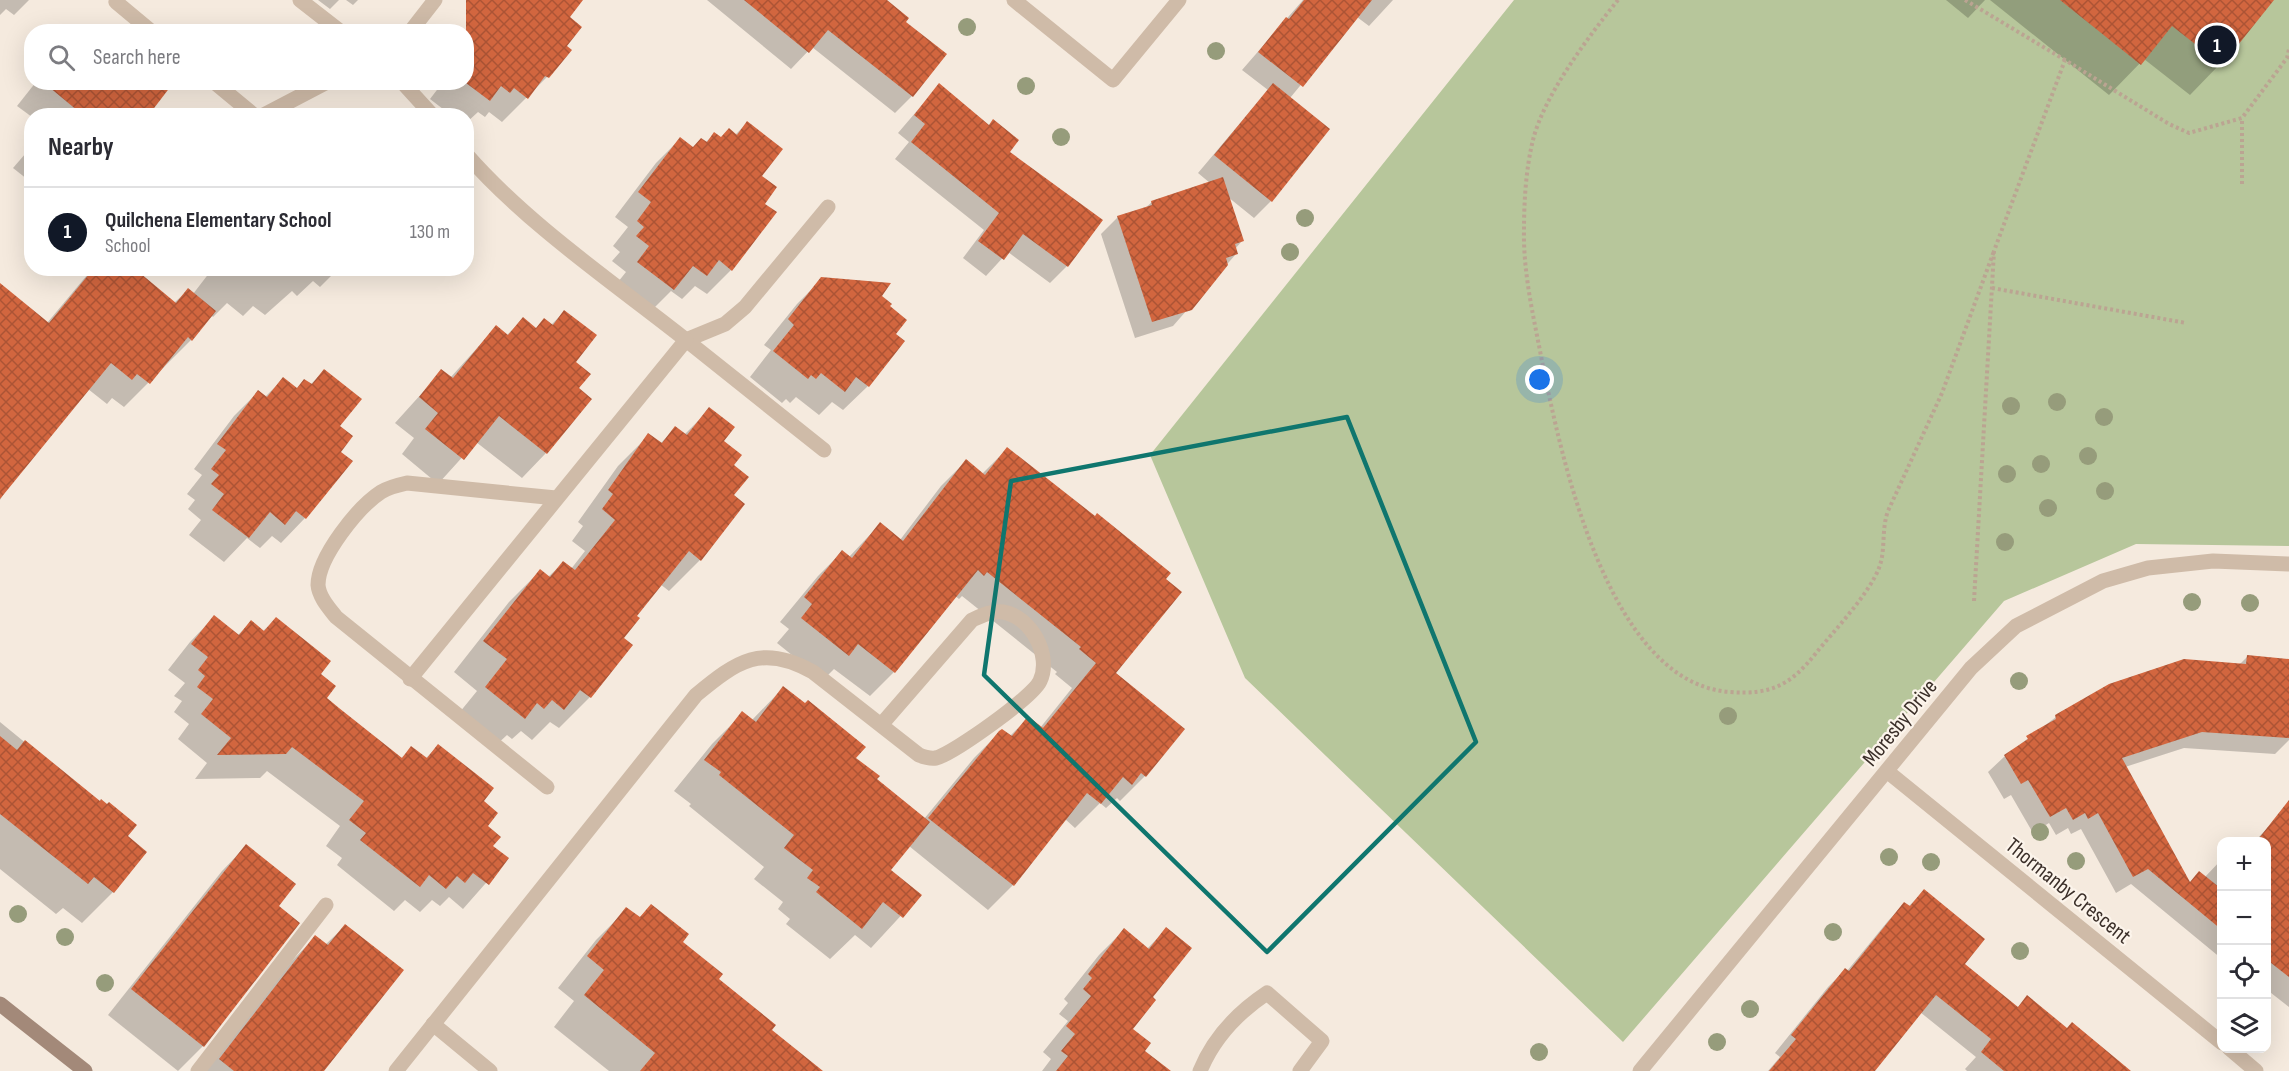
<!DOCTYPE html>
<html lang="en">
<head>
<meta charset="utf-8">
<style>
  :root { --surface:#fff; --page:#f7f7f7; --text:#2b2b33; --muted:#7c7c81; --line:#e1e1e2; --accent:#111827 }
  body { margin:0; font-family:"Sofia Sans Condensed",sans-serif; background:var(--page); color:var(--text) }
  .controls { position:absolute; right:18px; bottom:18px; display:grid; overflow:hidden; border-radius:12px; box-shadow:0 6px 24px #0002 }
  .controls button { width:54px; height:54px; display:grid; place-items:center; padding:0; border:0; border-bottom:2px solid var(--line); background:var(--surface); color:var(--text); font:30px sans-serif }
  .you { position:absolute; left:1540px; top:380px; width:21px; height:21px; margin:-15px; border:4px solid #fff; border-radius:50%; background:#1a73e8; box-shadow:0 0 0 9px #1a73e833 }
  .badge { display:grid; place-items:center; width:39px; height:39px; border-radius:50%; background:var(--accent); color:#fff; font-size:20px; font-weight:700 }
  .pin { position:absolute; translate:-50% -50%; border:3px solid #fff; box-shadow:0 2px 6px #0006 }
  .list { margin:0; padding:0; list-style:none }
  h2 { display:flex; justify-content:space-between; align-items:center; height:78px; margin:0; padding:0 24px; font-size:26px }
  h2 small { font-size:20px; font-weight:400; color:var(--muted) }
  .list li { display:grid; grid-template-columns:39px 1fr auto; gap:18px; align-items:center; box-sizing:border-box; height:90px; padding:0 24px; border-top:2px solid var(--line) }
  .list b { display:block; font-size:22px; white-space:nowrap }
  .list p { margin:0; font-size:20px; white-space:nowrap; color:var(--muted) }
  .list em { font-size:20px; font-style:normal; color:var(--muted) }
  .icon { flex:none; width:33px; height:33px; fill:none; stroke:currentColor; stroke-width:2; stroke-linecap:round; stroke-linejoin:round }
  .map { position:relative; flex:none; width:2289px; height:1071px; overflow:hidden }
  .search { position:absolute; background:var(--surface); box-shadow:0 6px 24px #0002; left:24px; top:24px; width:450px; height:66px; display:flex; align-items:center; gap:15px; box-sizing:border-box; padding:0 21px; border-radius:24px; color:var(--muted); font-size:22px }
  .panel { position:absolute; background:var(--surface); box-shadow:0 6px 24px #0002; left:24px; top:108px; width:450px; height:168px; border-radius:24px }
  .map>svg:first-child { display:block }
  .green { fill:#b7c69b }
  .shadow { fill:#0003 }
  .building { fill:url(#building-cross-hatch) }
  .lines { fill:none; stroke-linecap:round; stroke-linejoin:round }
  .path { stroke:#bba492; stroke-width:4; stroke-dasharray:3 3; stroke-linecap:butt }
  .lane { stroke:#cfbba8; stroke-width:15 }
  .street { stroke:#cfbba8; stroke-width:15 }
  .secondary { stroke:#a38979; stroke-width:15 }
  .tree { fill:#969c7b }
  .marked { fill:none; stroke:#0f766e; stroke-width:4.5; stroke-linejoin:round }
  .labels { text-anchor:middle; stroke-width:4.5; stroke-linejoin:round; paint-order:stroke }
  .street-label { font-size:22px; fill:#3b2f29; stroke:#fcf4eb }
</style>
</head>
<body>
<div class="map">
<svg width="2289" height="1071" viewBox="0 0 2289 1071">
  <defs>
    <pattern id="building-cross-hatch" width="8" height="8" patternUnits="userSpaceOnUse" patternTransform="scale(1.5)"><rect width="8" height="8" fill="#d2663f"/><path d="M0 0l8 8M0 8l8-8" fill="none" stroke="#ac5435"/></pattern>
  </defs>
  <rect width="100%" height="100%" fill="#f5eade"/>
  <polygon class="green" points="1514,0 2289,0 2289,546 2136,544 2004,601 1623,1042 1245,678 1150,455"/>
  <g class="shadow">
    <polygon points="0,0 29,0 14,15 6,9 0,15"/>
    <polygon points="318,0 339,0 330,9"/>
    <polygon points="346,0 358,0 353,5"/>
    <polygon points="504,0 569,0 567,17 547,77 502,122 489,112 485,117 478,112 466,123 466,116 452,116 430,99 443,82 466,82 466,32 463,32"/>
    <polygon points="707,0 885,0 904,22 912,96 895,113 812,47 791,69"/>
    <polygon points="1303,0 1393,0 1369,26 1357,17 1290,98 1271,201 1254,218 1228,197 1242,241 1235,249 1236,254 1173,326 1135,338 1101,234 1118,217 1144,209 1152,202 1210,183 1198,173 1268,90 1242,70"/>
    <polygon points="1946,0 1985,0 1968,18"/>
    <polygon points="1990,0 2272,0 2220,64 2190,95 2144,59 2109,95"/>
    <polygon points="36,82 151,82 148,116 32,117 17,106"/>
    <polygon points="939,85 1067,266 1050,283 1008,252 986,276 963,258 984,230 895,159 909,142 898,133"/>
    <polygon points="747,123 760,176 763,204 731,270 707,294 695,286 682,299 671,291 649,313 614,287 626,272 612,261 620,252 613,246 628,227 615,217 656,163 680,139 693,148 705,143 714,134 720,139 735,135"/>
    <polygon points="32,146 32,183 13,168"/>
    <polygon points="93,268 131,268 174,303 188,290 193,294 213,268 339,268 320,287 313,281 297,296 292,291 265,315 253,306 243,316 227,303 213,317 211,315 191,340 124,407 112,398 107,404 88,389 11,482 0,500 0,285 47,323"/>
    <polygon points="822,279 880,296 888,307 894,334 868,386 843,410 832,402 819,415 796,397 790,403 786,399 782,403 750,377 771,350 764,345 797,304"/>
    <polygon points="564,312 577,388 546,453 522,478 476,442 438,484 402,454 414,438 395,423 442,371 450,378 496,327 507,335 523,319 535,329 551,325"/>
    <polygon points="324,371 338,426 339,452 351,462 305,518 281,543 272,536 260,548 247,538 224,562 189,535 201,520 188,509 195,500 187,494 202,475 194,469 234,416 258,392 265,397 283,379 296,389 310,385"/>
    <polygon points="710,409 732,465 732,496 742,504 700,560 669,591 660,584 634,616 622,638 631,646 590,697 559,728 550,722 532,740 521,731 512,739 507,735 493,748 455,718 477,691 454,672 509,602 540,571 548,577 563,563 571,569 585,551 572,541 583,526 578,522 618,466 649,435 660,444 675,428 684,435"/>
    <polygon points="1007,449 1164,580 1114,674 1183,729 1145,776 1120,801 1117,798 1106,808 1100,803 1075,828 1065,819 1013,885 988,910 909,846 889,870 920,895 871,948 855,935 830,959 786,924 790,919 778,909 783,902 754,879 764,867 689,806 691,804 674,791 712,744 743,713 752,720 783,688 875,780 924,819 974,758 1000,732 1010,736 1028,718 1040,728 1072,688 1055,674 1057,672 962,596 959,599 955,596 894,672 870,696 834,669 823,680 777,643 789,629 780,622 818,576 842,552 849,557 880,524 900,540 941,486 966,461 982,474"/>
    <polygon points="214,617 237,636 251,622 263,631 276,619 319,674 325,698 400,759 412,748 425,759 438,746 482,802 491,846 507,859 463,909 449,897 440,906 432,900 420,912 405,900 394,911 337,865 342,858 326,846 340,826 267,771 260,778 195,779 207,763 178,739 189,724 174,712 182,701 174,696 185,683 168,670 190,642"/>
    <polygon points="2247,657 2289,660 2289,740 2275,754 2184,748 2125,767 2189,883 2205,877 2222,859 2222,959 2131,884 2116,893 2081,829 2071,834 2068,828 2056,835 2049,823 2033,833 2011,795 2004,799 1988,772 2005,756 2056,717 2239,665"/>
    <polygon points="0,722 99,803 126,836 145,852 113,892 82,923 63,908 56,914 0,869"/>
    <polygon points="2276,819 2289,829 2289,1007 2266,989 2266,842 2254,842"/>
    <polygon points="246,846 277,906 203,1046 178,1071 108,1015 222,871"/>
    <polygon points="1924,891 1963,964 2017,1008 2028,997 2067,1030 2130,1071 1967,1071 1965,1069 1976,1057 1920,1012 1873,1071 1768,1071 1780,1057 1775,1053 1828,987 1845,970 1847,971 1888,921 1904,904 1908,907"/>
    <polygon points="651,906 680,942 717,979 770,1030 821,1071 609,1071 554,1027 574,1001 558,988 596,940 627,909 639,918"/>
    <polygon points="345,926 322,1071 206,1071 291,962 315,937 325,945"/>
    <polygon points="1166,929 1151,997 1131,1029 1143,1051 1168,1071 1042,1071 1051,1059 1043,1052 1068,1021 1059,1014 1068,1003 1064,999 1099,955 1124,930 1147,949"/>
  </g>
  <g class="building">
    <polygon points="466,0 583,0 570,17 582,27 567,46 572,50 549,78 545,76 528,99 514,88 510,93 501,86 490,101 466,83"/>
    <polygon points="744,0 887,0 909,18 906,22 947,54 913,97 828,30 809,53"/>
    <polygon points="1304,0 1372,0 1303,87 1258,52 1286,17 1289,19"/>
    <polygon points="2060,0 2274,0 2222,65 2172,26 2141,65"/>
    <polygon points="43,82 174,82 148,116 84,116"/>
    <polygon points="939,83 989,125 993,119 1019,140 1010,152 1103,220 1068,267 1023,234 1004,260 978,241 999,213 911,142 925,124 914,115"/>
    <polygon points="1273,83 1330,129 1272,202 1214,155"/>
    <polygon points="747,121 783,149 762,176 777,187 765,204 777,212 732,271 719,260 707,276 693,266 674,290 637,262 649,246 636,236 644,227 637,221 651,202 638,192 680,137 693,147 701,138 707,142 714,132 721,137 729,128 737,135"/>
    <polygon points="1223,177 1244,241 1235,244 1238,254 1226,258 1228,265 1192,310 1152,322 1117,216 1152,205 1151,201"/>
    <polygon points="94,268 134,268 176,303 188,288 216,311 192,341 188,337 150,384 137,374 132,380 111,363 0,499 0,283 49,323"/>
    <polygon points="821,277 891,283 882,296 892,304 890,306 907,320 896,334 905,341 869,387 856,377 845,392 821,373 816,379 811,375 808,379 773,351 794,325 788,319"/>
    <polygon points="564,310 597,335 576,362 591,374 579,388 592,399 547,454 499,416 464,460 425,429 438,413 419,397 441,369 453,378 496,325 508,335 523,317 536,328 544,318 553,325"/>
    <polygon points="324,369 362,399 340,426 353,436 341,452 353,461 306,519 296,511 285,525 270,512 249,538 212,510 224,494 211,484 219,475 211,469 226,450 217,444 258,390 267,397 283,377 297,388 304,379 312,384"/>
    <polygon points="709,407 735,427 724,441 742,455 734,465 749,477 734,495 745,504 701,561 689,551 637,616 640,618 624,638 633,645 591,698 580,690 564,710 552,700 544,709 537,703 525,719 485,687 507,659 483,641 540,569 550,577 563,561 575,570 615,520 602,509 613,494 608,490 648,433 662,443 675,426 687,435"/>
    <polygon points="1007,447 1095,516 1097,513 1171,573 1166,579 1182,592 1116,673 1185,729 1146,777 1141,773 1132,785 1123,777 1101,804 1087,793 1014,886 928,818 999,731 1002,729 1012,736 1028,716 1043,728 1096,663 1079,649 1081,647 987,572 984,576 978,570 895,673 858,644 849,656 801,618 812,604 804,597 842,550 852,558 880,522 903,541 966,459 985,475"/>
    <polygon points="214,615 239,635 251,620 264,631 276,617 331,661 321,674 336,686 327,698 339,708 402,758 411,746 427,758 438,744 494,788 484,801 498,813 488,826 501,837 493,846 509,858 489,885 473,873 465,883 457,876 446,889 429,875 420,887 360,840 366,833 349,820 364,801 292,747 286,754 217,755 231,738 201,714 213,699 197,687 205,676 198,670 208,657 191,644"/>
    <polygon points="2247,655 2289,659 2289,738 2202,732 2122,758 2190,882 2199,871 2219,887 2222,884 2222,930 2148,869 2133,877 2098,813 2088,819 2085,813 2073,820 2066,808 2050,817 2028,780 2021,784 2004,755 2028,739 2026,736 2056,719 2055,715 2109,684 2184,659 2246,664"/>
    <polygon points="783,686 805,703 808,700 866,747 856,758 880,776 877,779 930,822 891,870 922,895 903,918 883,902 862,929 816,892 820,887 807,878 813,870 784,848 794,835 719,775 721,772 704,760 742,711 756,722"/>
    <polygon points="0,736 17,750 25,740 100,801 101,799 107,804 109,802 137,825 128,836 147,852 114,893 94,877 88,884 0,814"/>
    <polygon points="2289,800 2289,977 2266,959 2266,842 2256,842"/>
    <polygon points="246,844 296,884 279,906 300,923 204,1047 131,989"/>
    <polygon points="1924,889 1985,939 1965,964 2018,1007 2027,995 2067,1028 2072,1022 2131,1071 2004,1071 1981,1052 1991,1039 1936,995 1875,1071 1769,1071 1796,1039 1791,1035 1845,968 1849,971 1904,902 1910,906"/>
    <polygon points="651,904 689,934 683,942 723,974 719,979 776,1025 772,1030 823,1071 640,1071 655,1053 584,995 604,970 587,956 626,907 640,917"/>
    <polygon points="345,924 404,970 324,1071 234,1071 219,1059 315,935 328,945"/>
    <polygon points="1166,927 1192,948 1153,997 1156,1000 1133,1029 1151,1043 1145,1051 1171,1071 1056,1071 1068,1056 1061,1051 1075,1034 1066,1026 1091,996 1083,989 1092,978 1088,974 1124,928 1149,949"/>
  </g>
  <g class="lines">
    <g class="path">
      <path d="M1618,0C1589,36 1544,95 1533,140C1526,168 1524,201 1524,230C1523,273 1534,319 1542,361C1561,456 1608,684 1730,692C1771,695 1791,685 1816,653C1834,631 1869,594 1879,568C1886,550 1881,530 1888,511L1942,393L1994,251"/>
      <polyline points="1965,0 2065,60"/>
      <polyline points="2242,184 2242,118"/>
      <polyline points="1992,288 2186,323"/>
      <polyline points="1974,601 1994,251 2065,60 2169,124 2189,133 2242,118 2287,58 2289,49"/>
    </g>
    <g class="lane">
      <polyline points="117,0 116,2 152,32"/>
      <polyline points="300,0 341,32"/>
      <polyline points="410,32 435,0"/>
      <polyline points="214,82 255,116"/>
      <polyline points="402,82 433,116"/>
      <polyline points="262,116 327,82"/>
      <polyline points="824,450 686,340 725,324 745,307 828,207"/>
      <path d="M410,679L686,340C614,283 527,224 466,154"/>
      <path d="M547,787L336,617C329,608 319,597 318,585C318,557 358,507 381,492C389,487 398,485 407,483L556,498"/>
      <polyline points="433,1024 490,1071"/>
      <polyline points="198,1071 326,905"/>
      <path d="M396,1071L696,695C737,661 762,643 813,672L919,755C924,757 930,759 936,758C954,753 1033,697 1040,681C1052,656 1031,616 1003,612C991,611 983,615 972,620L881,725"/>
      <path d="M1200,1071C1214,1037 1237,1013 1267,993L1322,1041L1300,1071"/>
    </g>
    <g class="street">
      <polyline points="1014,0 1113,80 1179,0"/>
      <polyline points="1888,772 2222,1043"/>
      <polyline points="2229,1048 2256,1071"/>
      <polyline points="1640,1071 1971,668 2016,626 2103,581 2148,568 2213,561 2289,564"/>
    </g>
    <polyline class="secondary" points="0,1004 85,1071"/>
  </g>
  <g class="tree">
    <circle cx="967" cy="27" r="9"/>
    <circle cx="1216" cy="51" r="9"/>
    <circle cx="1026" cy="86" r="9"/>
    <circle cx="1061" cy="137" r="9"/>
    <circle cx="1305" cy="218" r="9"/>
    <circle cx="1290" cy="252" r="9"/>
    <circle cx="2057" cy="402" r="9"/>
    <circle cx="2011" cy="406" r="9"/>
    <circle cx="2104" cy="417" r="9"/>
    <circle cx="2088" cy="456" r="9"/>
    <circle cx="2041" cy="464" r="9"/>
    <circle cx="2007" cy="474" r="9"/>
    <circle cx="2105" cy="491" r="9"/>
    <circle cx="2048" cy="508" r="9"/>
    <circle cx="2005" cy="542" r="9"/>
    <circle cx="2192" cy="602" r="9"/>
    <circle cx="2250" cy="603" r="9"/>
    <circle cx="2019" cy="681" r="9"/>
    <circle cx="1728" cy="716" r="9"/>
    <circle cx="2040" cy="832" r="9"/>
    <circle cx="1889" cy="857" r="9"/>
    <circle cx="2076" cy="861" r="9"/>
    <circle cx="1931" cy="862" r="9"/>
    <circle cx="18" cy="914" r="9"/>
    <circle cx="1833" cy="932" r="9"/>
    <circle cx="65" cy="937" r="9"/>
    <circle cx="2020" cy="951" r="9"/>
    <circle cx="105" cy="983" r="9"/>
    <circle cx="1750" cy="1009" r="9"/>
    <circle cx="1717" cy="1042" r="9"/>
    <circle cx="1539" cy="1052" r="9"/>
  </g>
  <path class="marked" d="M1347,417L1476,742L1267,952L984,675L1011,481Z"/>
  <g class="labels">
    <g class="street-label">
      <text transform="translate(1899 722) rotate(-51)" y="8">Moresby Drive</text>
      <text transform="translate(2069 890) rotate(39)" y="8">Thormanby Crescent</text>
    </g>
  </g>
</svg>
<div class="controls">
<button>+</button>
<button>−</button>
<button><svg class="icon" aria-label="locate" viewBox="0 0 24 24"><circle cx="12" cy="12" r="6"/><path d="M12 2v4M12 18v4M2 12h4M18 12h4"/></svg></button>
<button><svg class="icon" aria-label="layers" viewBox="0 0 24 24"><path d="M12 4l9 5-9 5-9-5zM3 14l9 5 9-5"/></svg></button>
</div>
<div class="you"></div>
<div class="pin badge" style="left:2217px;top:45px">1</div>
<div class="search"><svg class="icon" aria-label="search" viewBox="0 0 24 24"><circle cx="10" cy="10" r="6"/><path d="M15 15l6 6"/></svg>Search here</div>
<section class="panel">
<h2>Nearby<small></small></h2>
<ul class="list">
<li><span class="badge">1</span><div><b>Quilchena Elementary School</b><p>School</p></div><em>130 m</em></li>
</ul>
</section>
</div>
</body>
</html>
